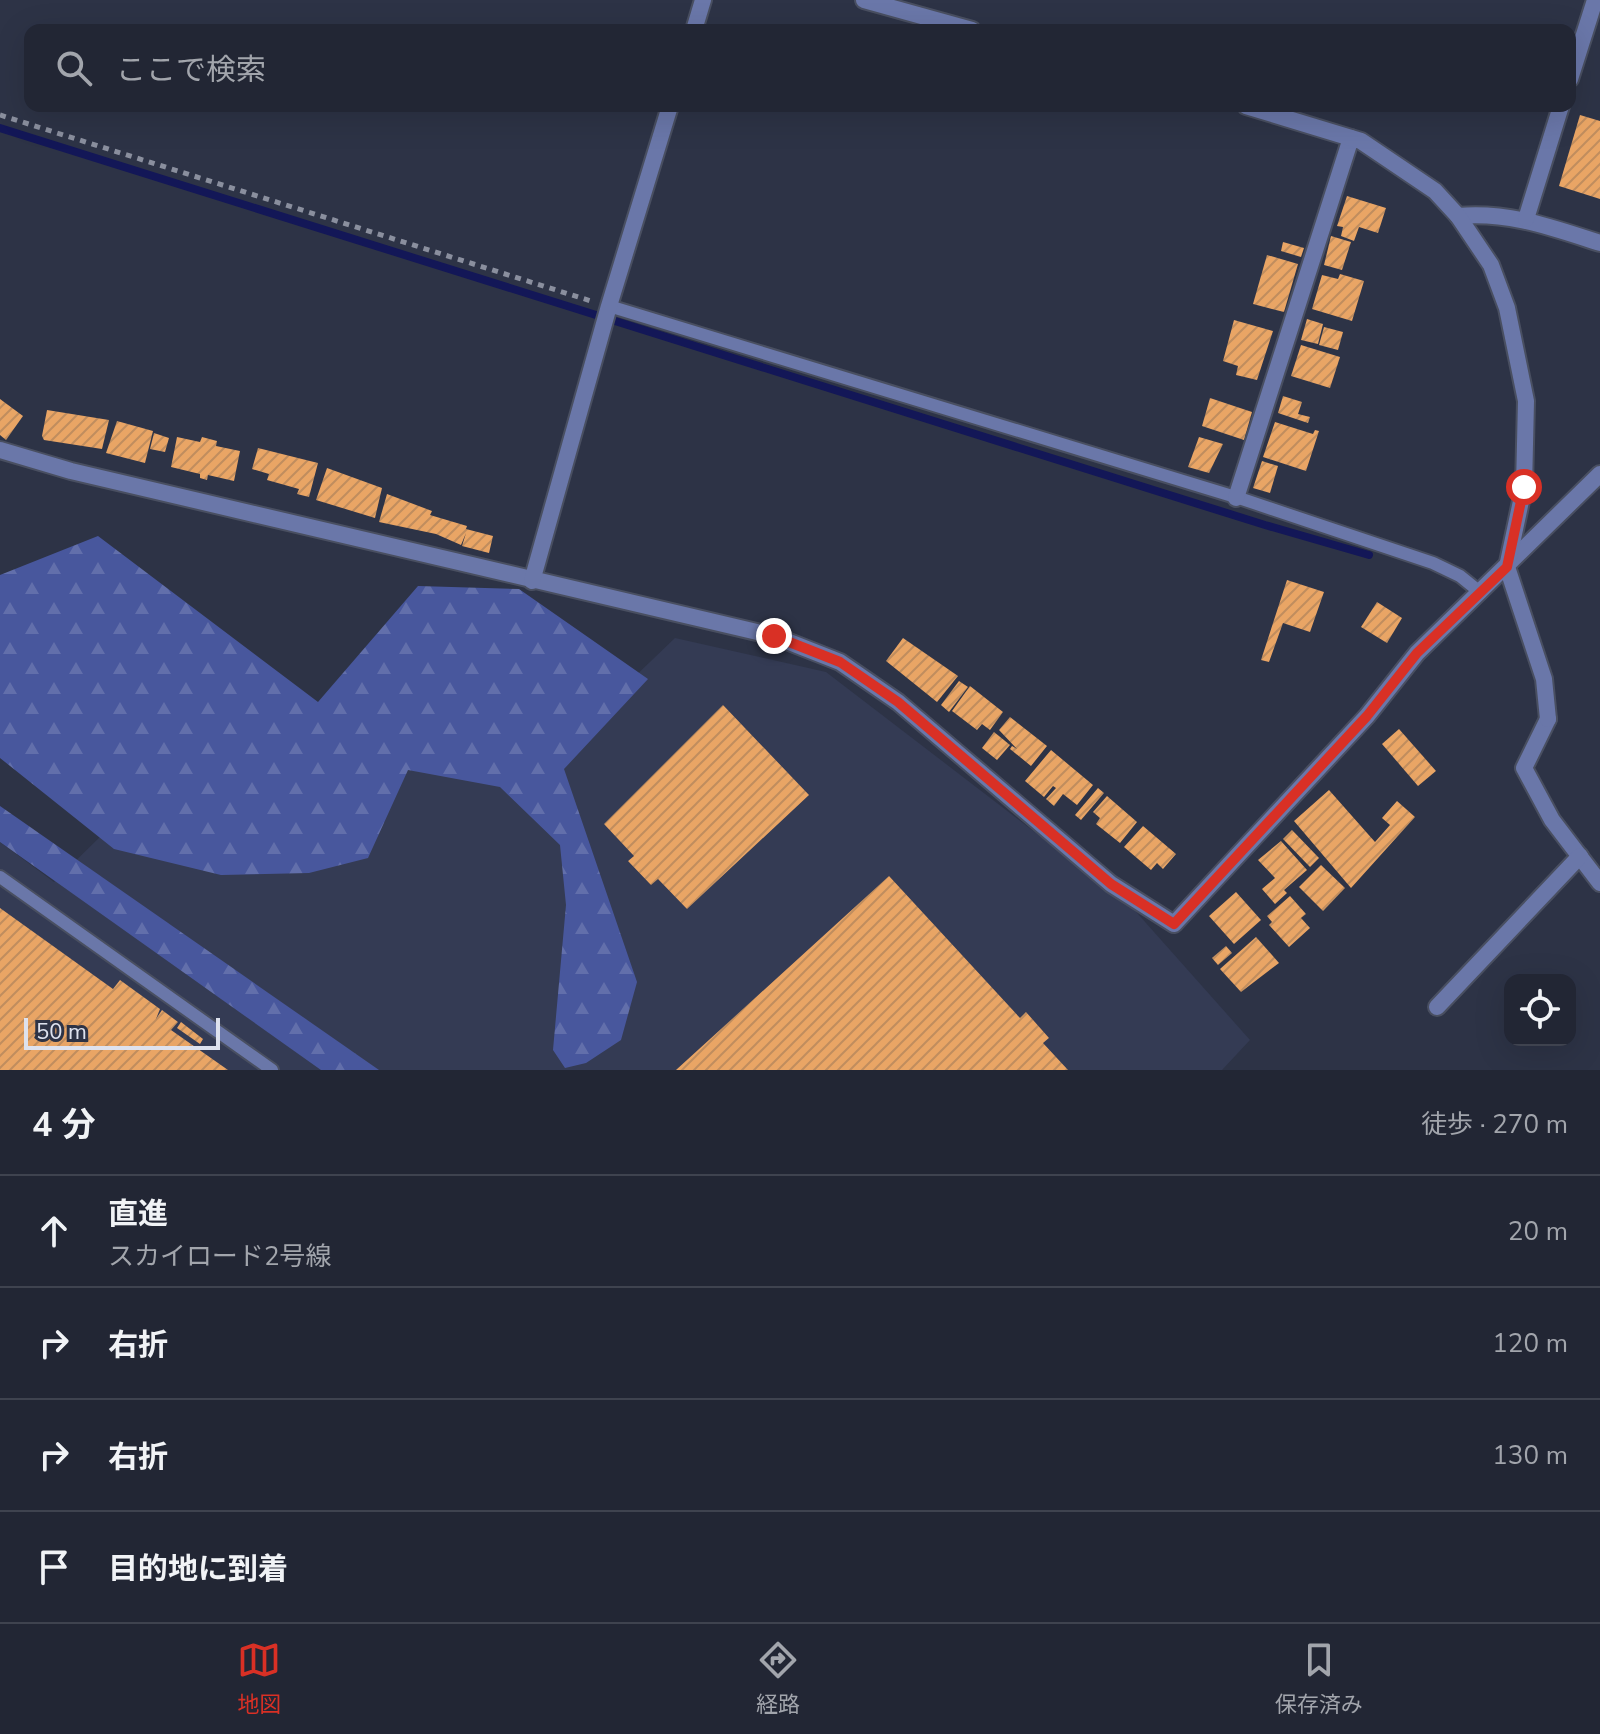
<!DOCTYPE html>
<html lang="ja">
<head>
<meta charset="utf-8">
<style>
  :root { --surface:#222634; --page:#2e3240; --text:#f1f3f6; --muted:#a2a5ac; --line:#3f434f; --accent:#d93025 }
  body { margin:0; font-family:"Nunito Sans","Noto Sans JP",sans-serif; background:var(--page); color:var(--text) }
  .controls { position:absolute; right:24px; bottom:24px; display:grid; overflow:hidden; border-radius:16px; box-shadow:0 8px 32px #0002 }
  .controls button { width:72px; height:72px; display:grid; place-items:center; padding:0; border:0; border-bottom:2px solid var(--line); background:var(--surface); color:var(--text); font:40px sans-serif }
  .scale { position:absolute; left:24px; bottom:20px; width:196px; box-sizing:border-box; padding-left:8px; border:4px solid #dee2ee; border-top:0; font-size:22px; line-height:28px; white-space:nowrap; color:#dee2ee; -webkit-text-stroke:6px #2d3346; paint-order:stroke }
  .stop { position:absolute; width:24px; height:24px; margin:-18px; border:6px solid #d93025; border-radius:50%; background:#fff }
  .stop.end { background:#d93025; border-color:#fff; box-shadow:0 2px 8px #0008 }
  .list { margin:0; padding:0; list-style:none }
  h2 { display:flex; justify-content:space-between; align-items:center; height:104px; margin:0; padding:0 32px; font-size:34px }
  h2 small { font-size:26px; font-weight:400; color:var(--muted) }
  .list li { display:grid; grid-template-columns:52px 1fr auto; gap:24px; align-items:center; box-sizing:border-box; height:112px; padding:0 32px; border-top:2px solid var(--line) }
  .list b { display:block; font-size:30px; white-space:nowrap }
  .list p { margin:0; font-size:26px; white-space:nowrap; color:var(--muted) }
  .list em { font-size:26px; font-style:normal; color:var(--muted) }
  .icon { flex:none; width:44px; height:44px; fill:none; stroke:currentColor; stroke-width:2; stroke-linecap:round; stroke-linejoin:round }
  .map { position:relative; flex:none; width:1600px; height:1070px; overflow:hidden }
  .search { position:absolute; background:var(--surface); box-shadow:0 8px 32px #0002; left:24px; right:24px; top:24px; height:88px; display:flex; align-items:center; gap:20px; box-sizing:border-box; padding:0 28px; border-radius:16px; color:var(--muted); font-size:30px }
  .sheet { height:552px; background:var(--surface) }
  nav { display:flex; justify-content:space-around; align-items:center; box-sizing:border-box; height:112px; border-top:2px solid var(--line); background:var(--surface); font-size:22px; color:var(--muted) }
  nav a { display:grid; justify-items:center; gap:4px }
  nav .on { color:var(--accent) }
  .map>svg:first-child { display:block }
  .built { fill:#343b54 }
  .forest { fill:url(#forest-firs) }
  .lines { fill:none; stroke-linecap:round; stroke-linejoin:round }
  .stream { stroke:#131757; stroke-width:8 }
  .building { fill:url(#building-hatch) }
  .service-casing { stroke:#494f61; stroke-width:16 }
  .minor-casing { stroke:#494f61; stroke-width:20 }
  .tertiary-casing { stroke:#494f61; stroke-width:20 }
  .path { stroke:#8a8f9e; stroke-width:5; stroke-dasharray:6 6; stroke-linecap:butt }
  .service { stroke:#6a77a9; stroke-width:12 }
  .minor { stroke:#6a77a9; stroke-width:16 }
  .tertiary { stroke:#6a77a9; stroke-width:16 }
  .route { stroke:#d93025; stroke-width:10 }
</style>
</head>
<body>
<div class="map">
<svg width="1600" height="1070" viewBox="0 0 1600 1070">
  <defs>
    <pattern id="forest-firs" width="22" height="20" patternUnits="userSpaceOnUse" patternTransform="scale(2)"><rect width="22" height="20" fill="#48579d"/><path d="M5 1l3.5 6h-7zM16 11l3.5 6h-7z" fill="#626fab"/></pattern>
    <pattern id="building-hatch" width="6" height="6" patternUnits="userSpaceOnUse" patternTransform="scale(2)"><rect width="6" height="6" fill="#e9a565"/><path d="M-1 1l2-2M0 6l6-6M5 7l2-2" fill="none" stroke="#c08d5e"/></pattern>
  </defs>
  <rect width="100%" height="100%" fill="#2d3346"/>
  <polygon class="built" points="675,638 826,672 1130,905 1250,1040 1222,1070 0,1070 0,842 54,882 104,833 406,750 529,778"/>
  <g class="forest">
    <polygon points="98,536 318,702 418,586 519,589 648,679 564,769 637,982 621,1040 586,1063 565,1068 553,1050 566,905 560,845 500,787 408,770 368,858 309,873 221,875 114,849 0,758 0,575"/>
    <polygon points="0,806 379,1070 321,1070 0,842"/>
  </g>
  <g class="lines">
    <polyline class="stream" points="0,128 1265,525 1369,555"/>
  </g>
  <g class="building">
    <polygon points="1580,115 1600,121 1600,199 1559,186"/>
    <polygon points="1347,196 1386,208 1378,233 1359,227 1354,241 1341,236 1343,227 1337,226"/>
    <polygon points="1331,236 1351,242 1342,270 1324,265"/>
    <polygon points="1283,242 1304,248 1301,257 1281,251"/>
    <polygon points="1267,255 1298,264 1284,312 1253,304"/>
    <polygon points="1340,274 1364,281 1352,321 1312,309 1322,275 1338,279"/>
    <polygon points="1307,319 1323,324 1318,344 1301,340"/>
    <polygon points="1234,320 1273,331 1257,380 1236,375 1238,366 1223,361"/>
    <polygon points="1324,327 1343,332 1338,350 1319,345"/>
    <polygon points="1301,345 1340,357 1330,388 1291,376"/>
    <polygon points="1283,396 1302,402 1298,414 1310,417 1308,423 1278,413"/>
    <polygon points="1210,398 1252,412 1244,440 1202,426"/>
    <polygon points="0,399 23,416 6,440 0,435"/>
    <polygon points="47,410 109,420 102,449 44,440 42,436"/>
    <polygon points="117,421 153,431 145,463 106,453"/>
    <polygon points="1275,422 1313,434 1315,430 1319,431 1306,471 1263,457"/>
    <polygon points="154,433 169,438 165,452 150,449"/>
    <polygon points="177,437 200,442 202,437 217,441 216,446 240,451 234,481 208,475 207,480 200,478 200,474 171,467"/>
    <polygon points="1199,437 1223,444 1209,473 1188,467"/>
    <polygon points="258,448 318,463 309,497 297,494 299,489 267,480 269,474 252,469"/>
    <polygon points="1262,461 1278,466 1270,493 1253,488"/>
    <polygon points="327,468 382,488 375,518 316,500"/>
    <polygon points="387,494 432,511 430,515 467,526 466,529 493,536 489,553 462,546 466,533 461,545 436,534 379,522"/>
    <polygon points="1287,580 1324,592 1310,632 1283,623 1269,662 1261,660"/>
    <polygon points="1377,602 1402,618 1387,643 1361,627"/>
    <polygon points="903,638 958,676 937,702 886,661"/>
    <polygon points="959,681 968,687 949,712 941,705"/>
    <polygon points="970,686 1003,712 990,730 982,724 977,730 952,711"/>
    <polygon points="723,705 809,795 687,909 658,879 651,885 628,861 634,856 604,824"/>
    <polygon points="1010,717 1047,746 1031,766 1010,749 1012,746 1017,749 999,730"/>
    <polygon points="1399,729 1436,771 1418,786 1382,744"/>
    <polygon points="994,732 1010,745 997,760 982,748"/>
    <polygon points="1051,750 1093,785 1077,805 1063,794 1054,806 1046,799 1056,788 1053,786 1044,797 1025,781"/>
    <polygon points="1098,788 1104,793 1081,820 1075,815"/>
    <polygon points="1329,790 1375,842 1390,825 1382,818 1397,801 1415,817 1351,888 1294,821"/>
    <polygon points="1107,796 1137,822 1120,843 1096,824 1100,818 1093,812"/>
    <polygon points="1143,826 1176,854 1163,869 1157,863 1151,870 1124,847"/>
    <polygon points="1292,830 1319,858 1310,867 1283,839"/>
    <polygon points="1281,841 1307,870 1284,890 1287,893 1275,904 1262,889 1275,878 1258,860"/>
    <polygon points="1321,865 1345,888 1323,911 1299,887"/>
    <polygon points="889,876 1020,1018 1026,1012 1049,1038 1043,1043 1068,1070 676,1070"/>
    <polygon points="1236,892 1261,920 1234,944 1209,916"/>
    <polygon points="1290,896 1306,914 1301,918 1310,928 1289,947 1269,925 1272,922 1267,916"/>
    <polygon points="0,908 113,989 120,980 160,1009 156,1019 162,1010 178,1022 171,1030 228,1070 0,1070"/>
    <polygon points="1256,937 1279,963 1241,992 1220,969"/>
    <polygon points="1226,946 1232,953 1218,965 1212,958"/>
    <polygon points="181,1022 203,1039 200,1044 177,1028"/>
  </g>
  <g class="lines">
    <g class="service-casing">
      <g id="service">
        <polyline points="609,306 1242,499 1433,563 1460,576 1481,593"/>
        <polyline points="0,877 272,1070"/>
      </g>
    </g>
    <g class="minor-casing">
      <g id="minor">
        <polyline points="694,30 703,0"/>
        <polyline points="1570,79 1595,0"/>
        <path d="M1458,216C1508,211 1553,228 1600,243"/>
        <polyline points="1526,219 1561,106"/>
        <polyline points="0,450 71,471 774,636 840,662 898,702 1111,884 1174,924 1367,716 1417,653 1600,474"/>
        <polyline points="1236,498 1351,138"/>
        <polyline points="532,581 609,306 670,106"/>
        <polyline points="1548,719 1524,768 1552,820 1600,883"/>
        <polyline points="1437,1007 1580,856"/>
      </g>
    </g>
    <g class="tertiary-casing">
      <g id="tertiary">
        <polyline points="864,0 972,30"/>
        <polyline points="1246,106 1361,141 1435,191 1458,216 1491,265 1507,308 1526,401 1524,487 1507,567 1544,679 1548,719"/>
      </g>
    </g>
    <polyline class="path" points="0,115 591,301"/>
    <use href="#service" class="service"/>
    <use href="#minor" class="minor"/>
    <use href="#tertiary" class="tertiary"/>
  </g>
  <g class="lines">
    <polyline class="route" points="774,636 840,662 898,702 1111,884 1174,924 1367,716 1417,653 1507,567 1524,487"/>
  </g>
</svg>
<div class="controls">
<button><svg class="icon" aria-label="locate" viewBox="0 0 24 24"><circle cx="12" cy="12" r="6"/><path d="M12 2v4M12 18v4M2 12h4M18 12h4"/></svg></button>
</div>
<div class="scale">50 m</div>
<div class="stop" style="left:1524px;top:487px"></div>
<div class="stop end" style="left:774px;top:636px"></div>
<div class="search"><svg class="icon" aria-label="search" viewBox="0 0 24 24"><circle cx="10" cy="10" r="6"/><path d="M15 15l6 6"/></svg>ここで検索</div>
</div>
<section class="sheet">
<h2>4 分<small>徒歩 · 270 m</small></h2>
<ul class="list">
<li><svg class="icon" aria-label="ahead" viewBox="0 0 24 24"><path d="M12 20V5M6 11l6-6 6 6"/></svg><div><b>直進</b><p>スカイロード2号線</p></div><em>20 m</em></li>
<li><svg class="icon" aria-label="right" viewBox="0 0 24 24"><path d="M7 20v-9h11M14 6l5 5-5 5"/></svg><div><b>右折</b></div><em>120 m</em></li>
<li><svg class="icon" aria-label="right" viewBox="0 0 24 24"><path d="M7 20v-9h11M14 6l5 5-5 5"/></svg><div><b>右折</b></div><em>130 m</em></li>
<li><svg class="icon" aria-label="arrive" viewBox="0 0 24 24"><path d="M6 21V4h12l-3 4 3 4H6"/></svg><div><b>目的地に到着</b></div></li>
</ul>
</section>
<nav>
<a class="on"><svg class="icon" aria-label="map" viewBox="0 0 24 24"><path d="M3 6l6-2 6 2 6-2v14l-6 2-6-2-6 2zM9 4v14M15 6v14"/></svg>地図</a>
<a><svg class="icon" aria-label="directions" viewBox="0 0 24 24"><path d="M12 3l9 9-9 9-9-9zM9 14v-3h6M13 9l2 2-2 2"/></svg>経路</a>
<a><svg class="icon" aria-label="saved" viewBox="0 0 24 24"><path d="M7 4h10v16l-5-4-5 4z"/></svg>保存済み</a>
</nav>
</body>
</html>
